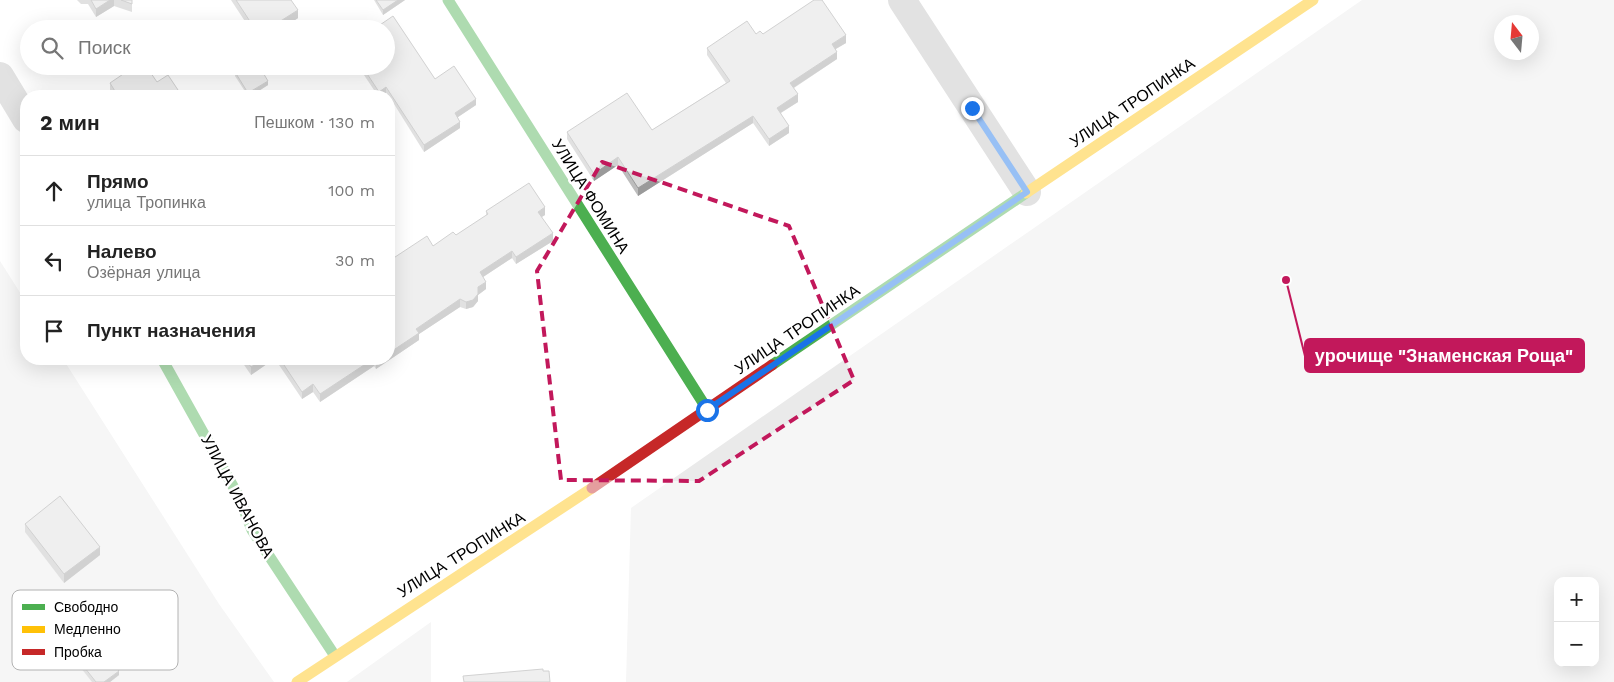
<!DOCTYPE html>
<html lang="ru">
<head>
<meta charset="utf-8">
<style>
  :root { --surface:#fff; --page:#f6f6f6; --text:#222; --muted:#767676; --line:#e0e0e0 }
  body { margin:0; font-family:"Work Sans",sans-serif; background:var(--page); color:var(--text) }
  .controls { position:absolute; right:15px; bottom:15px; display:grid; overflow:hidden; border-radius:10px; box-shadow:0 5px 20px #0002 }
  .controls button { width:45px; height:45px; display:grid; place-items:center; padding:0; border:0; border-bottom:1px solid var(--line); background:var(--surface); color:var(--text); font:25px sans-serif }
  .compass { position:absolute; left:1494px; top:15px; width:45px; height:45px; border-radius:50%; background:var(--surface); box-shadow:0 5px 20px #0002; rotate:344deg }
  .stop { position:absolute; width:15px; height:15px; margin:-11px; border:4px solid #1a73e8; border-radius:50%; background:#fff }
  .stop.end { background:#1a73e8; border-color:#fff; box-shadow:0 1px 5px #0008 }
  .list { margin:0; padding:0; list-style:none }
  h2 { display:flex; justify-content:space-between; align-items:center; height:65px; margin:0; padding:0 20px; font-size:21px }
  h2 small { font-size:16px; font-weight:400; color:var(--muted) }
  .list li { display:grid; grid-template-columns:32px 1fr auto; gap:15px; align-items:center; box-sizing:border-box; height:70px; padding:0 20px; border-top:1px solid var(--line) }
  .list b { display:block; font-size:19px; white-space:nowrap }
  .list p { margin:0; font-size:16px; white-space:nowrap; color:var(--muted) }
  .list em { font-size:16px; font-style:normal; color:var(--muted) }
  .icon { flex:none; width:28px; height:28px; fill:none; stroke:currentColor; stroke-width:2; stroke-linecap:round; stroke-linejoin:round }
  .map { position:relative; flex:none; width:1614px; height:682px; overflow:hidden }
  .search { position:absolute; background:var(--surface); box-shadow:0 5px 20px #0002; left:20px; top:20px; width:375px; height:55px; display:flex; align-items:center; gap:12px; box-sizing:border-box; padding:0 18px; border-radius:28px; color:var(--muted); font-size:19px }
  .panel { position:absolute; background:var(--surface); box-shadow:0 5px 20px #0002; left:20px; top:90px; width:375px; height:275px; border-radius:20px }
  .map>svg:first-child { display:block }
  .green { fill:#eaeaea; fill-rule:evenodd }
  .lines { fill:none; stroke-linecap:round; stroke-linejoin:round }
  .street { stroke:#bebebe; stroke-width:28 }
  .fast { stroke:#4caf50; stroke-width:11 }
  .slow { stroke:#ffc107; stroke-width:11 }
  .jam { stroke:#c62828; stroke-width:11 }
  .wall { fill:#bdbdbd }
  .shaded-wall { fill:#9a9a9a }
  .building { fill:#dcdcdc; stroke:#9a9a9a }
  .route { stroke:#1a73e8; stroke-width:6 }
  .marked { fill:none; stroke:#c2185b; stroke-width:4; stroke-dasharray:10 6; stroke-linejoin:round }
  .labels { text-anchor:middle; stroke-width:5; stroke-linejoin:round; paint-order:stroke }
  .street-label { font-size:16px; fill:#000; stroke:#fff }
  .key { fill:#fff; stroke:#b2b2b2; stroke-width:1 }
  .key-label { font-size:14px; fill:#000 }
  .leader { fill:none; stroke:#c2185b; stroke-width:2 }
  .callout-dot { fill:#c2185b; stroke:#fff; stroke-width:2 }
  .callout { fill:#c2185b; stroke:#c2185b; stroke-width:2 }
  .callout-label { font-size:18px; text-anchor:middle; font-weight:bold; fill:#fff }
</style>
</head>
<body>
<div class="map">
<svg width="1614" height="682" viewBox="0 0 1614 682">
  <rect width="100%" height="100%" fill="#fff"/>
  <g class="green">
    <path d="M1362,0H1614V682H626L631,508ZM1502,22H1532V52H1502ZM1558,581H1595V663H1558Z"/>
    <polygon points="0,261 26,302 26,359 63,359 219,604 274,682 0,682"/>
    <polygon points="431,622 431,682 347,682"/>
  </g>
  <g class="lines">
    <g class="street">
      <polyline points="902,0 1027,192"/>
      <polyline points="0,76 26,119"/>
    </g>
    <g class="fast">
      <polyline points="448,0 707,409"/>
      <polyline points="162,359 239,497 252,530 335,656"/>
      <polyline points="772,365 1026,193"/>
    </g>
    <g class="slow">
      <polyline points="1026,193 1313,0"/>
      <polyline points="297,682 592,488"/>
    </g>
    <polyline class="jam" points="592,488 772,365"/>
  </g>
  <g class="wall">
    <polygon points="77,0 132,0 132,12 114,6 96,17 88,4 81,4"/>
    <polygon points="231,0 291,0 298,18 283,28 283,29 250,29"/>
    <polygon points="374,0 405,0 383,15"/>
    <polygon points="756,34 846,43 836,49 837,59 794,88 798,102 781,113 789,133 769,146 753,123 638,196 618,165 594,181 567,139 567,132 652,130 726,83 707,55 707,48"/>
    <polygon points="358,66 386,66 435,79 476,105 458,117 460,128 424,152 389,96 386,93 382,96 378,96"/>
    <polygon points="235,72 268,85 251,96 248,96 235,76"/>
    <polygon points="157,82 182,96 114,96 110,90 110,83"/>
    <polygon points="486,211 545,215 542,217 553,241 516,264 512,258 483,277 486,289 478,295 478,301 473,307 466,309 460,307 419,334 419,340 376,369 374,366 320,402 313,392 302,399 275,359 389,359 433,246 456,235 486,216"/>
    <polygon points="240,359 274,359 251,375"/>
    <polygon points="25,524 100,555 64,583 25,532"/>
    <polygon points="77,658 119,675 110,682 92,682 77,663"/>
  </g>
  <g class="shaded-wall">
    <polygon points="110,0 114,0 114,6 96,17 96,9"/>
    <polygon points="398,0 405,0 383,15 383,10"/>
    <polygon points="298,10 298,18 282,29 279,22"/>
    <polygon points="846,35 846,43 832,51 832,44"/>
    <polygon points="837,52 837,59 790,90 790,83"/>
    <polygon points="268,81 268,85 251,96 248,96 248,93"/>
    <polygon points="386,87 386,93 382,96 379,96 379,92"/>
    <polygon points="798,94 798,102 777,115 777,108"/>
    <polygon points="476,99 476,105 455,119 455,113"/>
    <polygon points="753,116 753,123 638,196 638,188"/>
    <polygon points="460,122 460,128 424,152 424,145"/>
    <polygon points="789,126 789,133 769,146 769,139"/>
    <polygon points="618,157 618,165 594,181 594,174"/>
    <polygon points="545,207 545,215 538,219 538,212"/>
    <polygon points="553,233 553,241 516,264 516,257"/>
    <polygon points="512,251 512,258 480,279 480,272"/>
    <polygon points="486,282 486,289 478,295 478,287"/>
    <polygon points="478,294 478,301 473,307 466,309 466,302"/>
    <polygon points="460,299 460,307 419,334 419,340 376,369 376,362 380,359 389,359 389,353 416,329"/>
    <polygon points="263,359 274,359 251,375 251,367"/>
    <polygon points="373,359 374,359 374,366 320,402 320,394"/>
    <polygon points="313,384 313,392 302,399 302,392"/>
    <polygon points="100,547 100,555 64,583 64,574"/>
    <polygon points="119,671 119,675 110,682 104,682"/>
  </g>
  <g class="building">
    <polygon points="91,0 110,0 96,9"/>
    <polygon points="121,0 132,0 132,4"/>
    <polygon points="236,0 291,0 298,10 279,22 283,29 255,29"/>
    <polygon points="376,0 398,0 383,10"/>
    <polygon points="814,0 822,0 846,35 832,44 837,52 790,83 798,94 777,108 789,126 769,139 753,116 638,188 618,157 594,174 567,132 627,93 652,130 730,81 707,48 747,21 756,34 760,31 763,34"/>
    <polygon points="393,16 435,79 454,66 476,99 455,113 460,122 424,145 386,87 379,92 362,66 386,66 386,29 374,29"/>
    <polygon points="135,66 146,66 157,82 168,75 182,96 118,96 110,83"/>
    <polygon points="243,66 259,66 268,81 248,93 235,72"/>
    <polygon points="529,183 545,207 538,212 553,233 516,257 512,251 480,272 486,282 478,287 478,294 473,300 466,302 460,299 416,329 419,333 389,353 389,261 427,236 433,246 453,232 456,235 488,214 486,211"/>
    <polygon points="245,359 263,359 251,367"/>
    <polygon points="280,359 373,359 320,394 313,384 302,392"/>
    <polygon points="374,359 380,359 376,362"/>
    <polygon points="60,496 100,547 64,574 25,524"/>
    <polygon points="97,643 119,671 104,682 96,682 77,658"/>
    <polygon points="543,669 543,671 549,671 550,682 464,682 463,676"/>
  </g>
  <g class="lines">
    <polyline class="route" points="707,410 1027,192 972,108"/>
  </g>
  <path d="M0 0H1614V682H0ZM602,162L789,226L854,380L699,481L561,480L537,271Z" fill="#fff" fill-opacity=".55" fill-rule="evenodd"/>
  <path class="marked" d="M602,162L789,226L854,380L699,481L561,480L537,271Z"/>
  <g class="labels">
    <g class="street-label">
      <text transform="translate(1132 102) rotate(-34)" y="6">УЛИЦА ТРОПИНКА</text>
      <text transform="translate(591 196) rotate(58)" y="6">УЛИЦА ФОМИНА</text>
      <text transform="translate(797 329) rotate(-34)" y="6">УЛИЦА ТРОПИНКА</text>
      <text transform="translate(238 496) rotate(62)" y="6">УЛИЦА ИВАНОВА</text>
      <text transform="translate(461 554) rotate(-32)" y="6">УЛИЦА ТРОПИНКА</text>
    </g>
  </g>
  <rect x="12" y="590" width="166" height="80" rx="8" class="key"/>
  <rect x="22" y="604" width="23" height="6" fill="#4caf50"/>
  <rect x="22" y="626" width="23" height="7" fill="#ffc107"/>
  <rect x="22" y="649" width="23" height="6" fill="#c62828"/>
  <g class="key-label">
    <text x="54" y="612">Свободно</text>
    <text x="54" y="634">Медленно</text>
    <text x="54" y="657">Пробка</text>
  </g>
  <path class="leader" d="M1286 280L1305 356"/>
  <circle class="callout-dot" cx="1286" cy="280" r="5"/>
  <rect class="callout" x="1305" y="339" width="279" height="33" rx="5"/>
  <g class="callout-label">
    <text x="1444" y="362">урочище "Знаменская Роща"</text>
  </g>
</svg>
<div class="controls">
<button>+</button>
<button>−</button>
</div>
<svg class="compass" viewBox="-18 -18 36 36"><path d="M0-13l5 13h-10z" fill="#e53935"/><path d="M0 13l5-13h-10z" fill="#767676"/></svg>
<div class="stop" style="left:707px;top:410px"></div>
<div class="stop end" style="left:972px;top:108px"></div>
<div class="search"><svg class="icon" aria-label="search" viewBox="0 0 24 24"><circle cx="10" cy="10" r="6"/><path d="M15 15l6 6"/></svg>Поиск</div>
<section class="panel">
<h2>2 мин<small>Пешком · 130 m</small></h2>
<ul class="list">
<li><svg class="icon" aria-label="ahead" viewBox="0 0 24 24"><path d="M12 20V5M6 11l6-6 6 6"/></svg><div><b>Прямо</b><p>улица Тропинка</p></div><em>100 m</em></li>
<li><svg class="icon" aria-label="left" viewBox="0 0 24 24"><path d="M17 20v-9H6M10 6l-5 5 5 5"/></svg><div><b>Налево</b><p>Озёрная улица</p></div><em>30 m</em></li>
<li><svg class="icon" aria-label="arrive" viewBox="0 0 24 24"><path d="M6 21V4h12l-3 4 3 4H6"/></svg><div><b>Пункт назначения</b></div></li>
</ul>
</section>
</div>
</body>
</html>
